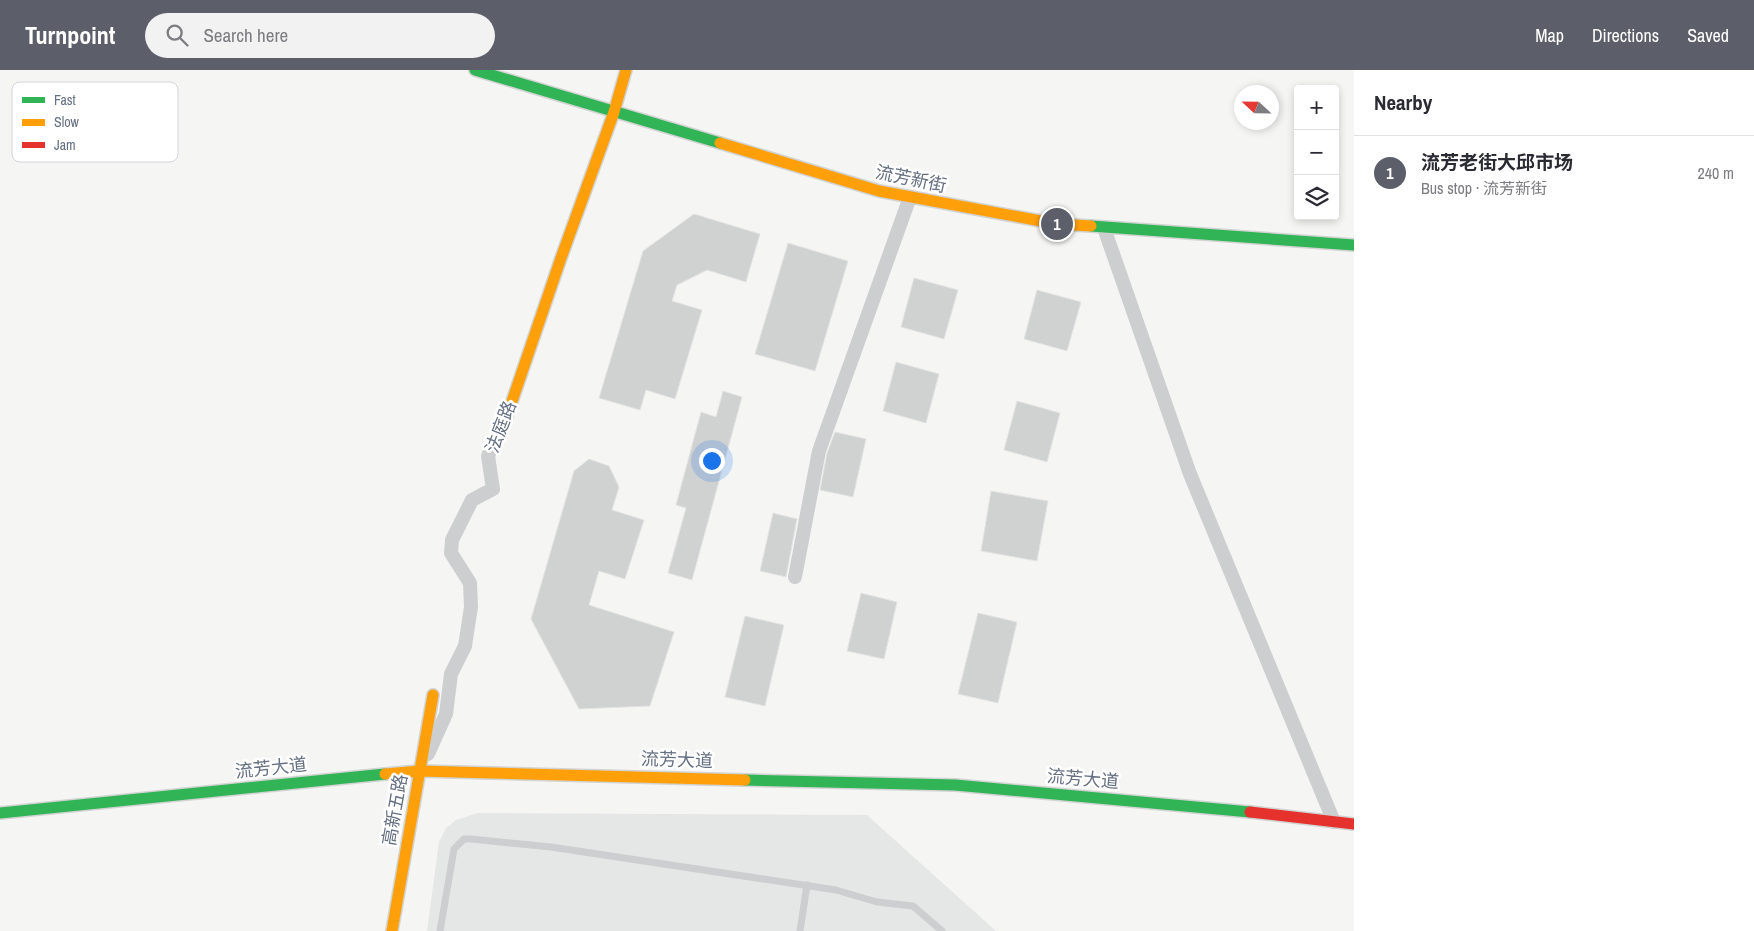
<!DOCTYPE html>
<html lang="en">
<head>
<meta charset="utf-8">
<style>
  :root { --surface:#fff; --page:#f2f2f3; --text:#2b2b33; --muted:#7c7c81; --line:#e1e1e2; --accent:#5c5f69 }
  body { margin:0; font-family:"Archivo Narrow","Noto Sans SC",sans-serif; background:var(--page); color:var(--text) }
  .controls { position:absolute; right:15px; top:15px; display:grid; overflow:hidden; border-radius:5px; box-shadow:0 2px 8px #0003 }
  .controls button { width:45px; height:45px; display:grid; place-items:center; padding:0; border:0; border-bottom:1px solid var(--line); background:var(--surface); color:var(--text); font:25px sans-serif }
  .compass { position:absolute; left:1234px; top:15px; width:45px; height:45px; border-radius:50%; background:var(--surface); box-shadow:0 2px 8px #0003; rotate:292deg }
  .you { position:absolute; left:711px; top:390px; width:18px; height:18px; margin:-12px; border:4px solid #fff; border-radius:50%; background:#1a73e8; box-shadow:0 0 0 8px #1a73e833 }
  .badge { display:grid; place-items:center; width:32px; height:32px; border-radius:50%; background:var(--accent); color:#fff; font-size:16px; font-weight:700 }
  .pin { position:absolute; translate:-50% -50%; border:2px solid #fff; box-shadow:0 1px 5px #0006 }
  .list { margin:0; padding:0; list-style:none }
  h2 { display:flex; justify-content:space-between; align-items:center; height:65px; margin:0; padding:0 20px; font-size:21px }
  h2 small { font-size:16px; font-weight:400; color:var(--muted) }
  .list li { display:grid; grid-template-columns:32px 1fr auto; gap:15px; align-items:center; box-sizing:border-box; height:75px; padding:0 20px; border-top:1px solid var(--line) }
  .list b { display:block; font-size:19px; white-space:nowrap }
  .list p { margin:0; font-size:16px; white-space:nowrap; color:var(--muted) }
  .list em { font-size:16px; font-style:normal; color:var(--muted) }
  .icon { flex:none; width:28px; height:28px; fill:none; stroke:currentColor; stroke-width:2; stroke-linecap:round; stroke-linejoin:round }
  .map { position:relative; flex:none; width:1354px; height:861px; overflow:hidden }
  header { display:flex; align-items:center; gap:30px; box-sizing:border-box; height:70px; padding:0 25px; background:var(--accent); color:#fff }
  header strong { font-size:24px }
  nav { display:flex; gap:28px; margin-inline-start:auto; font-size:18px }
  .search { width:350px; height:45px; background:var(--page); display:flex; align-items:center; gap:12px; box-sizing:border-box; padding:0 18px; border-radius:28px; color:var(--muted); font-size:19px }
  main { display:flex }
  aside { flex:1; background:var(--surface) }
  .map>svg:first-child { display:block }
  .built { fill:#e5e6e6 }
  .building { fill:#d0d1d1; stroke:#e4e4e4 }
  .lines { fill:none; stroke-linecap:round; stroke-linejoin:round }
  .fast-casing { stroke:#d2d3d3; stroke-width:14 }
  .slow-casing { stroke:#d2d3d3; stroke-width:14 }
  .jam-casing { stroke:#d2d3d3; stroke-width:14 }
  .lane { stroke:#cdcecf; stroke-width:7 }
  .street { stroke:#cdcecf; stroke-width:14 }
  .fast { stroke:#30b455; stroke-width:11 }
  .slow { stroke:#ff9f0a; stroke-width:11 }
  .jam { stroke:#e5322d; stroke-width:11 }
  .labels { text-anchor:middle; stroke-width:5; stroke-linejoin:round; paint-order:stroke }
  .street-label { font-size:18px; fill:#667083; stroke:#fff }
  .key { fill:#fff; stroke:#d1d4da; stroke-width:1 }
  .key-label { font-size:14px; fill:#667083 }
</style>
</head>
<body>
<header>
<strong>Turnpoint</strong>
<div class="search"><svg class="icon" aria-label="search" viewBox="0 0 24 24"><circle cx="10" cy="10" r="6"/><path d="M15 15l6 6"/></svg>Search here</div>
<nav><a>Map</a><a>Directions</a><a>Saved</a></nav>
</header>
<main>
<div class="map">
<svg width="1354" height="861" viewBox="0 0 1354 861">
  <rect width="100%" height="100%" fill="#f5f5f4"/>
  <polygon class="built" points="478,743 867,745 996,861 427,861 439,772 446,758 456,750"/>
  <g class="building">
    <polygon points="694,144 760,164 746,212 707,200 677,215 672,231 702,240 675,329 646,320 640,340 599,328 643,181"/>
    <polygon points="788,173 848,191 815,301 755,284"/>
    <polygon points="914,208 958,220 944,269 901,257"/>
    <polygon points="1037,220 1081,232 1067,281 1024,269"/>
    <polygon points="896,292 939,304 926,353 883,341"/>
    <polygon points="723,321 742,327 692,510 668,503 686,438 676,435 701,342 716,347"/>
    <polygon points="1017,331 1060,343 1047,392 1004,380"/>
    <polygon points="835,362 866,369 853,427 820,420 827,383"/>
    <polygon points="589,389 609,396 619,417 612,440 644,450 625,509 599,501 589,535 674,562 650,636 579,639 531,549 574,401"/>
    <polygon points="991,421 1048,431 1037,491 981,481"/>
    <polygon points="773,443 797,449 786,507 760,501"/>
    <polygon points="861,523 897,532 884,589 847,581"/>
    <polygon points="978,543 1017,552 998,633 958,624"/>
    <polygon points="745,546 784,555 765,636 725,627"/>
  </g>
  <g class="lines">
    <g class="fast-casing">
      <g id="fast">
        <polyline points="475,0 720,73"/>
        <polyline points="1091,156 1354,175"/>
        <polyline points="745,710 955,715 1250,742"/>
        <polyline points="0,743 385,704"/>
      </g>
    </g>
    <g class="slow-casing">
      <g id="slow">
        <polyline points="720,73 879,121 1057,154 1091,156"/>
        <polyline points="507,346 561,188 614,42 626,0"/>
        <polyline points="385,704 420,701 745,710"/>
        <polyline points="392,861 433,625"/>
      </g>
    </g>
    <g class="jam-casing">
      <polyline id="jam" points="1250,742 1354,754"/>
    </g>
    <g class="lane">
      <polyline points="440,861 454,779 464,769 471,769 551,777 836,820 877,832 913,836 942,861"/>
      <polyline points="800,861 807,815"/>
    </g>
    <g class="street">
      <polyline points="1104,158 1190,404 1334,752"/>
      <polyline points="795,507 819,381 910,127"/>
      <polyline points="428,684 446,644 451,604 465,576 471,537 470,513 451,483 452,470 472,430 493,419 488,386 507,346"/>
    </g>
    <use href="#fast" class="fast"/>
    <use href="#slow" class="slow"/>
    <use href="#jam" class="jam"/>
  </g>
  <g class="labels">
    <g class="street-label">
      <text transform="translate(911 109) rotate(12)" y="6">流芳新街</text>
      <text transform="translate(501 357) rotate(-69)" y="6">法庭路</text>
      <text transform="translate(677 690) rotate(2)" y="6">流芳大道</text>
      <text transform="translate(271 698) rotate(-6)" y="6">流芳大道</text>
      <text transform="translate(1083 709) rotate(5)" y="6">流芳大道</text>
      <text transform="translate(395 740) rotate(-80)" y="6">高新五路</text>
    </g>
  </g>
  <rect x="12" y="12" width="166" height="80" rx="8" class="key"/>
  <rect x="22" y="27" width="23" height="6" fill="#30b455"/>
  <rect x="22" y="49" width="23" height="7" fill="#ff9f0a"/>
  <rect x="22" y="72" width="23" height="6" fill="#e5322d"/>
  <g class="key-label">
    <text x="54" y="35">Fast</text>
    <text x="54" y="57">Slow</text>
    <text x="54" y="80">Jam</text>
  </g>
</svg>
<div class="controls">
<button>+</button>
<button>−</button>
<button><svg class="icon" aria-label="layers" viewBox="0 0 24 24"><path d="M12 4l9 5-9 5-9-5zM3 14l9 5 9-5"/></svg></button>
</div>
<svg class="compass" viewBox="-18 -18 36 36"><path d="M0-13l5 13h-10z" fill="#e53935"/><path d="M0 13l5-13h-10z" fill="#7c7c81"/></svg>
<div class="you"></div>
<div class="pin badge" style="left:1057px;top:154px">1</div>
</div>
<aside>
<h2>Nearby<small></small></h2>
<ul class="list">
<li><span class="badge">1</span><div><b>流芳老街大邱市场</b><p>Bus stop · 流芳新街</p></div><em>240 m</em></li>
</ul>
</aside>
</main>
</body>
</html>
